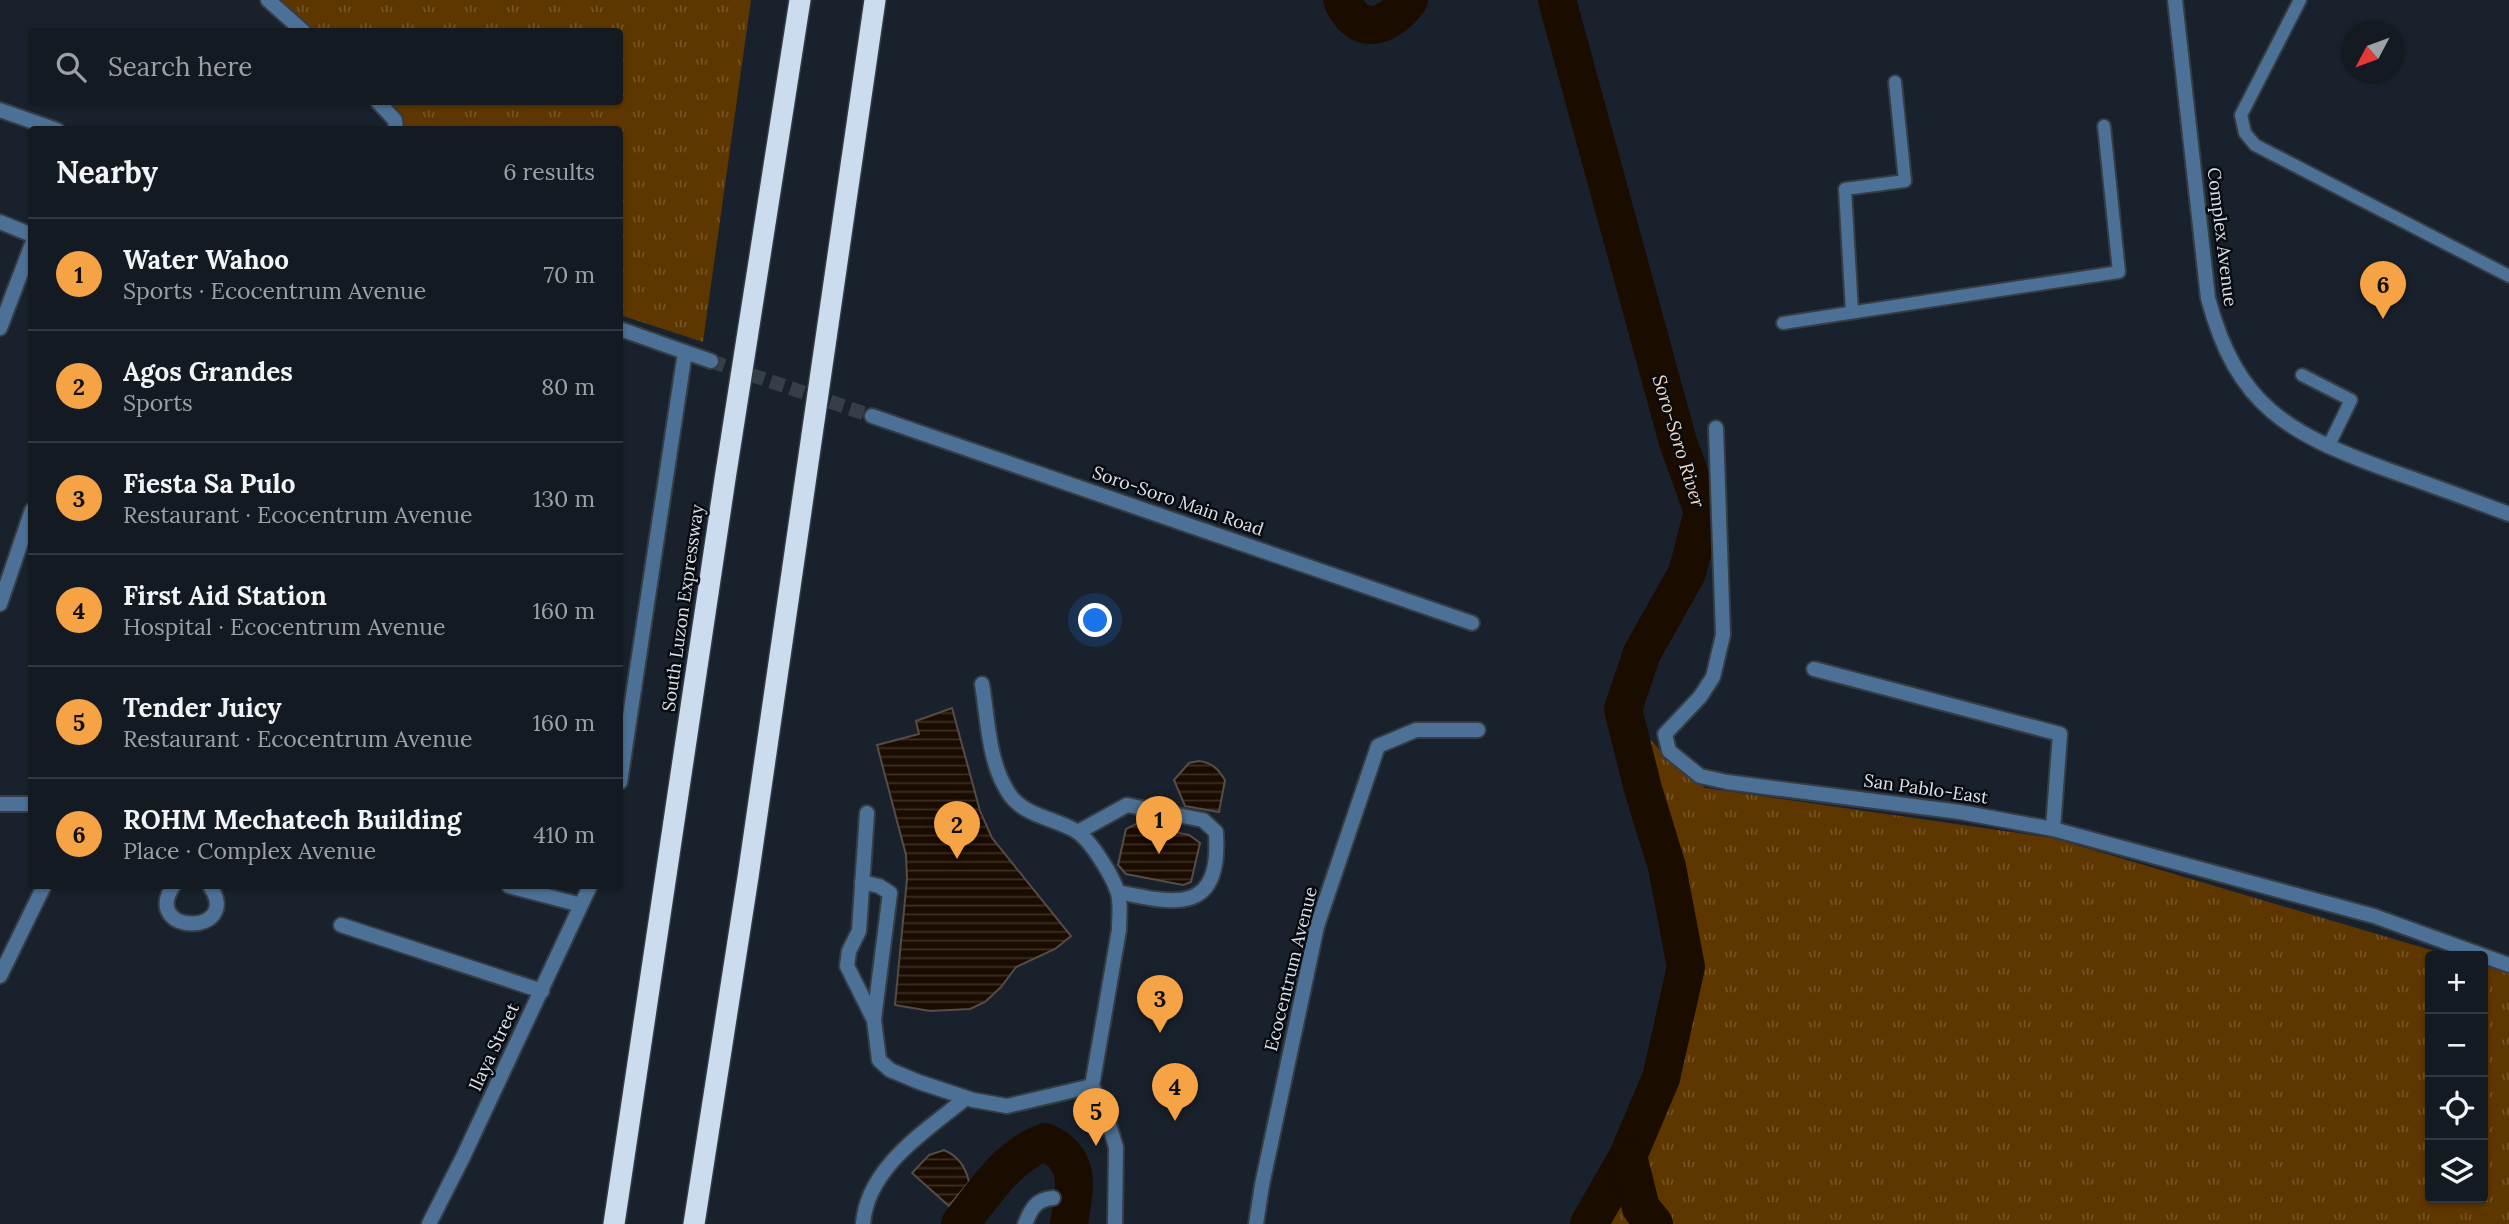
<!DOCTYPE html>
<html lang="en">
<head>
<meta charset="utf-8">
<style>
  :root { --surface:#131a21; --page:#1c232a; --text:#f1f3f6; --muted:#9da1a5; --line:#32383f; --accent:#f5a345 }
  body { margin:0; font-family:Lora,serif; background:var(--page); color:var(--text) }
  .controls { position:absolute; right:21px; bottom:21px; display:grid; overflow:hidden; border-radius:7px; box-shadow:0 2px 5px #0004 }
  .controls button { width:63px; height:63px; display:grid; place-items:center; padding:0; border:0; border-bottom:2px solid var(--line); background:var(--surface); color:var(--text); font:35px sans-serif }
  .compass { position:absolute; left:2341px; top:21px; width:63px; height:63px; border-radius:50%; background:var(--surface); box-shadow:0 2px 5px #0004; rotate:229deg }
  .you { position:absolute; left:1096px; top:621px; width:24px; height:24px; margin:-18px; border:5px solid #fff; border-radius:50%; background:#1a73e8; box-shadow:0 0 0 10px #1a73e833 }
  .badge { display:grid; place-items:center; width:46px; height:46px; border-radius:50%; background:var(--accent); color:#111; font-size:23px; font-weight:700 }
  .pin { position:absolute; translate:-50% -58px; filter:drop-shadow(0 2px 4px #0008) }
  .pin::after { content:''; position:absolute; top:37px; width:24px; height:21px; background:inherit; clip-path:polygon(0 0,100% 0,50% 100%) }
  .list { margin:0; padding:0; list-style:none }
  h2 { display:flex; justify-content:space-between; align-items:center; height:91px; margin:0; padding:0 28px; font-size:30px }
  h2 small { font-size:23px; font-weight:400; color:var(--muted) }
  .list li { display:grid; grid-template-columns:46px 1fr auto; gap:21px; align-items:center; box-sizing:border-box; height:112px; padding:0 28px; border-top:2px solid var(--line) }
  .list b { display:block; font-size:26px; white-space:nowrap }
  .list p { margin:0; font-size:23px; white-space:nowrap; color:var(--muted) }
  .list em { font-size:23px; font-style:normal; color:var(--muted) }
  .icon { flex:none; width:38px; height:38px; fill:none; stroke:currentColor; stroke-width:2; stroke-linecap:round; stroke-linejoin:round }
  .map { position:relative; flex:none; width:2509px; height:1224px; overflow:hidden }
  .search { position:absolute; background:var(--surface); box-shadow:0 2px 5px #0004; left:28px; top:28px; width:595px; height:77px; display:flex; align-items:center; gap:18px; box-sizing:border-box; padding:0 24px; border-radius:7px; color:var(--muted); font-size:26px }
  .panel { position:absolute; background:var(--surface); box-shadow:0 2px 5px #0004; left:28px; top:126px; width:595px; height:763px; border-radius:7px }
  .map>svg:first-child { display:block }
  .grass { fill:url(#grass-tufts) }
  .water { fill:url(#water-rules); stroke:#554c46; stroke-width:2 }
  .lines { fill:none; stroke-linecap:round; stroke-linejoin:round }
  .river { stroke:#1b0c00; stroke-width:38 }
  .minor-tunnel { stroke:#363f48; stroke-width:14; stroke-dasharray:14 7; stroke-linecap:butt }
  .service-casing { stroke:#343d46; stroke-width:16 }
  .pedestrian-casing { stroke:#343d46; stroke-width:18 }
  .minor-casing { stroke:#343d46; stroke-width:18 }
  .tertiary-casing { stroke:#343d46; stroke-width:18 }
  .motorway-casing { stroke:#343d46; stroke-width:24 }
  .service { stroke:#4d7196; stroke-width:12 }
  .pedestrian { stroke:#4d7196; stroke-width:14 }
  .minor { stroke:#4d7196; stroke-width:14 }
  .tertiary { stroke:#4d7196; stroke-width:14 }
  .motorway { stroke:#cbdcef; stroke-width:21 }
  .labels { text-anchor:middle; stroke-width:5; stroke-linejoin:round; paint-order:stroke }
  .street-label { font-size:18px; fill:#dce2e9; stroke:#080b10 }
  .water-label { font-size:19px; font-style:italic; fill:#f7d9bc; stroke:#080b10 }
</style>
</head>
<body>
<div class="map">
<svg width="2509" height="1224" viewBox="0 0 2509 1224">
  <defs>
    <pattern id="grass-tufts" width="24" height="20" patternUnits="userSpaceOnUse" patternTransform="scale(1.75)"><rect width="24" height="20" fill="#5e3600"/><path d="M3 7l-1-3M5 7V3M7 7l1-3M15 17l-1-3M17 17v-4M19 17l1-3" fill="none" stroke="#745325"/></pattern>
    <pattern id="water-rules" width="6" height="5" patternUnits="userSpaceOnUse" patternTransform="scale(1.75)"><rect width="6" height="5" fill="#1b0c00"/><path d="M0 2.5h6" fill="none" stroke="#3c2f25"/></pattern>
  </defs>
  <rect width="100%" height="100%" fill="#19222c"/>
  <g class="grass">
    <polygon points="278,0 751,0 703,342 620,315 620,130 401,129 383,102 620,102 620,32 312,31"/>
    <polygon points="1623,709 1666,757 1705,788 2053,838 2451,956 2430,956 2430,1198 2483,1198 2483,966 2509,973 2509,1224 1589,1224 1628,1156 1661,1078 1686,967 1667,867 1643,789"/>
  </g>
  <g class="water">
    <polygon points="952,708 980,811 992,838 1071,936 1055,949 1016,967 1001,987 985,1002 970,1009 930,1011 895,1005 907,879 906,855 877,745 919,734 916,721"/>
    <path d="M1199,761C1213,763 1218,769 1225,780L1219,812L1185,806L1174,780L1189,763Z"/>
    <polygon points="1136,824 1189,835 1200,843 1191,882 1183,885 1126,874 1118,865 1126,829"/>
    <path d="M944,1150C959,1157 965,1166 969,1182L949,1206L912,1173L929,1155Z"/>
  </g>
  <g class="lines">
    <g class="river">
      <path d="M1342,0C1359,39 1388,27 1409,0"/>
      <polyline points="1557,0 1678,442 1703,512 1687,573 1642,653 1623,709 1643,789 1667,867 1686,967 1661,1078 1628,1156 1589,1224"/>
      <polyline points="1628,1156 1641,1208 1654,1224"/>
      <path d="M960,1224C984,1194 1007,1156 1045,1142C1084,1160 1074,1189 1069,1224"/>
    </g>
    <polyline class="minor-tunnel" points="711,361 872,416"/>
    <g class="service-casing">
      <g id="service">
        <polyline points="2300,0 2241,115 2245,133 2255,145 2509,276"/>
        <polyline points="1852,312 1845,189 1905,181 1895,82"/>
        <polyline points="1783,323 2119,272 2104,126"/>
        <polyline points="2302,375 2351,400 2328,447"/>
      </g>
    </g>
    <g class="pedestrian-casing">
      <g id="pedestrian">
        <path d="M982,684C988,719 988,761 1008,792C1022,816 1055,818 1076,831C1091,840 1113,877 1118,893C1121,905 1119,918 1119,930L1092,1086L1106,1115L1116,1147L1115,1224"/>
        <polyline points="867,813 859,931 849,951 847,966 874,1020 879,1060 890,1070 919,1082 973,1100 1007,1106 1092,1086"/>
        <path d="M1078,832L1127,805L1203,820L1216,832C1221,913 1179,905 1118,892"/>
        <polyline points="862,882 879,886 890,893 874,1019"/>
        <path d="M863,1224C867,1167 927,1130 966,1098"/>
        <path d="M1025,1224C1031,1209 1036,1199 1053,1198"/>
      </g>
    </g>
    <g class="minor-casing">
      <g id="minor">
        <polyline points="268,0 304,32"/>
        <path d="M2175,0L2208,298C2237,407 2288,433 2388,470C2428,484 2469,499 2509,514"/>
        <polyline points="378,102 395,120 396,130"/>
        <polyline points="0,222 32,235"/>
        <polyline points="0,328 32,244"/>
        <polyline points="685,352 711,361"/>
        <polyline points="872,416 1472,623"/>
        <polyline points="1716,428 1723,635 1713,677 1700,697 1665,734 1669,751 1700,776 1727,782 1960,812 2053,829 2374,916 2509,965"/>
        <polyline points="0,604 32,510"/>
        <polyline points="1814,669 2060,734 2053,829"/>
        <polyline points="0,804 32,804"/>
        <path d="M173,886C141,936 243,936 210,886"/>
        <polyline points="509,886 581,905"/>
        <polyline points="341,925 542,991"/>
        <polyline points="0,976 44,886"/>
        <polyline points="1256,1224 1262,1185 1317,926 1378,746 1416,730 1478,730"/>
      </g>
    </g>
    <g class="tertiary-casing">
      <g id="tertiary">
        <polyline points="0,110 57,130"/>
        <polyline points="620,329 685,352 620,782"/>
        <polyline points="429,1224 463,1157 590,886"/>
      </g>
    </g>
    <g class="motorway-casing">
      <g id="motorway">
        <polyline points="614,1224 725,479 800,0"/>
        <polyline points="694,1224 748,877 875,0"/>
      </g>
    </g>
    <use href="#service" class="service"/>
    <use href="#pedestrian" class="pedestrian"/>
    <use href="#minor" class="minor"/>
    <use href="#tertiary" class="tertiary"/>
    <use href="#motorway" class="motorway"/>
  </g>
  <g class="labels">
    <g class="street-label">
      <text transform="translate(2222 237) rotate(83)" y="6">Complex Avenue</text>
      <text transform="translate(1178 501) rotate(19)" y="6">Soro-Soro Main Road</text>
      <text transform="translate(683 608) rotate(-82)" y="6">South Luzon Expressway</text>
      <text transform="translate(1926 789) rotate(8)" y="6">San Pablo-East</text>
      <text transform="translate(1291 969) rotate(-76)" y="6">Ecocentrum Avenue</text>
      <text transform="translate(494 1047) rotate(-65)" y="6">Ilaya Street</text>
    </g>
    <g class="water-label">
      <text transform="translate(1679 441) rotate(73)" y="7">Soro-Soro River</text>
    </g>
  </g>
</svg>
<div class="controls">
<button>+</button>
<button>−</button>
<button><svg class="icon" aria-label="locate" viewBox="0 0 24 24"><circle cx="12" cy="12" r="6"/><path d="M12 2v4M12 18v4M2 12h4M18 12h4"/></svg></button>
<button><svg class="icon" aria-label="layers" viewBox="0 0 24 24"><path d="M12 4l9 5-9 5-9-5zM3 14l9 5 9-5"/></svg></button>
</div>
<svg class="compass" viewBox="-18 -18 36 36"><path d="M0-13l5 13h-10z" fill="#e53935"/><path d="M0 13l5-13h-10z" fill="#9da1a5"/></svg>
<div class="you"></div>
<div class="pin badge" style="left:1159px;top:854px">1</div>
<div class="pin badge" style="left:957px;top:859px">2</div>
<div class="pin badge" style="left:1160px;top:1033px">3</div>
<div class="pin badge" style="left:1175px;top:1121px">4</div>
<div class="pin badge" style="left:1096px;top:1146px">5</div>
<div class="pin badge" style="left:2383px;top:319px">6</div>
<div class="search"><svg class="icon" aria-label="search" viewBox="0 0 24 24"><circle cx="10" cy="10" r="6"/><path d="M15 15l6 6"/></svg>Search here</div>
<section class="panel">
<h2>Nearby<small>6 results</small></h2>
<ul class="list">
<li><span class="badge">1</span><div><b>Water Wahoo</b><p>Sports · Ecocentrum Avenue</p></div><em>70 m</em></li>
<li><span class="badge">2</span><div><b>Agos Grandes</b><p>Sports</p></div><em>80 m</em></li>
<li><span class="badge">3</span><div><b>Fiesta Sa Pulo</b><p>Restaurant · Ecocentrum Avenue</p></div><em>130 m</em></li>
<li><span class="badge">4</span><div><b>First Aid Station</b><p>Hospital · Ecocentrum Avenue</p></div><em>160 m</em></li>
<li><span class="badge">5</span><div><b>Tender Juicy</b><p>Restaurant · Ecocentrum Avenue</p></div><em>160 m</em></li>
<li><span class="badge">6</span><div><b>ROHM Mechatech Building</b><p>Place · Complex Avenue</p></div><em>410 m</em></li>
</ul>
</section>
</div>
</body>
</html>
